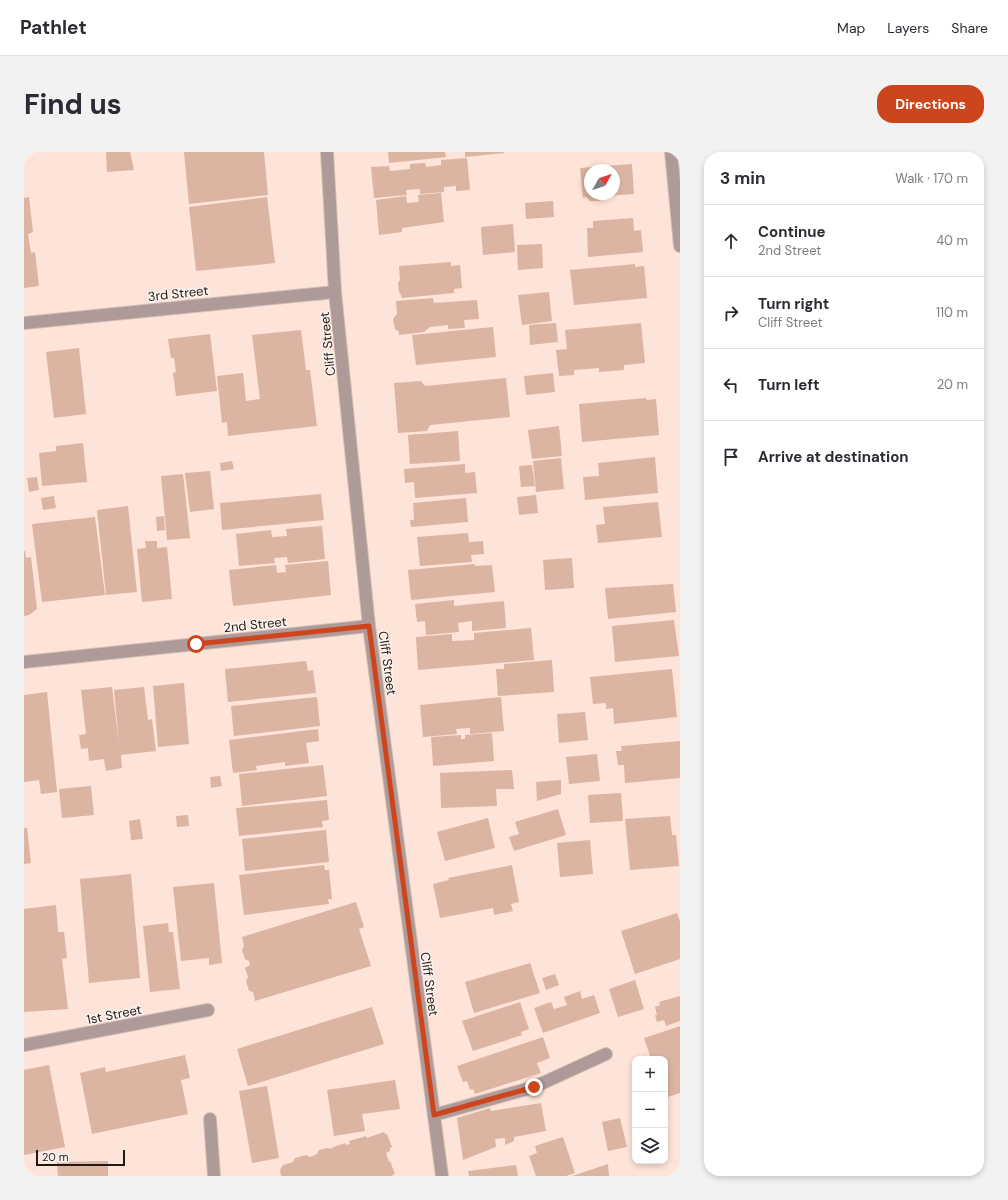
<!DOCTYPE html>
<html lang="en">
<head>
<meta charset="utf-8">
<style>
  :root { --surface:#fff; --page:#f2f2f3; --text:#2b2b33; --muted:#7c7c81; --line:#e1e1e2; --accent:#cd451c }
  body { margin:0; font-family:"DM Sans",sans-serif; background:var(--page); color:var(--text) }
  .controls { position:absolute; right:12px; bottom:12px; display:grid; overflow:hidden; border-radius:8px; box-shadow:0 2px 6px #0003 }
  .controls button { width:36px; height:36px; display:grid; place-items:center; padding:0; border:0; border-bottom:1px solid var(--line); background:var(--surface); color:var(--text); font:20px sans-serif }
  .compass { position:absolute; left:560px; top:12px; width:36px; height:36px; border-radius:50%; background:var(--surface); box-shadow:0 2px 6px #0003; rotate:50deg }
  .scale { position:absolute; left:12px; bottom:10px; width:89px; box-sizing:border-box; padding-left:4px; border:2px solid #221915; border-top:0; font-size:11px; line-height:14px; white-space:nowrap; color:#221915; -webkit-text-stroke:3px #fef4ef; paint-order:stroke }
  .stop { position:absolute; width:12px; height:12px; margin:-9px; border:3px solid #cd451c; border-radius:50%; background:#fff }
  .stop.end { background:#cd451c; border-color:#fff; box-shadow:0 1px 4px #0008 }
  .list { margin:0; padding:0; list-style:none }
  h2 { display:flex; justify-content:space-between; align-items:center; height:52px; margin:0; padding:0 16px; font-size:17px }
  h2 small { font-size:13px; font-weight:400; color:var(--muted) }
  .list li { display:grid; grid-template-columns:26px 1fr auto; gap:12px; align-items:center; box-sizing:border-box; height:72px; padding:0 16px; border-top:1px solid var(--line) }
  .list b { display:block; font-size:15px; white-space:nowrap }
  .list p { margin:0; font-size:13px; white-space:nowrap; color:var(--muted) }
  .list em { font-size:13px; font-style:normal; color:var(--muted) }
  .icon { flex:none; width:22px; height:22px; fill:none; stroke:currentColor; stroke-width:2; stroke-linecap:round; stroke-linejoin:round }
  .map { position:relative; flex:none; width:656px; height:1024px; overflow:hidden; border-radius:16px }
  header { display:flex; align-items:center; gap:24px; box-sizing:border-box; height:56px; padding:0 20px; background:var(--surface); border-bottom:1px solid var(--line) }
  header strong { font-size:19px }
  nav { display:flex; gap:22px; margin-inline-start:auto; font-size:14px }
  .intro { display:flex; align-items:center; justify-content:space-between; box-sizing:border-box; height:96px; padding:0 24px }
  h1 { margin:0; font-size:28px }
  .button { padding:10px 18px; border-radius:16px; background:var(--accent); color:#fff; font-size:14px; font-weight:700 }
  main { display:flex; gap:24px; padding:0 24px }
  aside { flex:1; background:var(--surface); border-radius:16px; box-shadow:0 2px 6px #0003 }
  .map>svg:first-child { display:block }
  .building { fill:#dcb4a2; fill-rule:evenodd }
  .lines { fill:none; stroke-linecap:round; stroke-linejoin:round }
  .minor-casing { stroke:#d6bfb5; stroke-width:14 }
  .minor { stroke:#ae9a98; stroke-width:12 }
  .route { stroke:#cd451c; stroke-width:5 }
  .labels { text-anchor:middle; stroke-width:3; stroke-linejoin:round; paint-order:stroke }
  .street-label { font-size:13px; fill:#221915; stroke:#fef4ef }
</style>
</head>
<body>
<header>
<strong>Pathlet</strong>
<nav><a>Map</a><a>Layers</a><a>Share</a></nav>
</header>
<div class="intro"><h1>Find us</h1><a class="button">Directions</a></div>
<main>
<div class="map">
<svg width="656" height="1024" viewBox="0 0 656 1024">
  <rect width="100%" height="100%" fill="#fde3d8"/>
  <g class="building">
    <polygon points="82,0 106,0 110,18 83,20"/>
    <polygon points="160,0 240,0 244,43 165,52"/>
    <polygon points="364,0 421,0 422,5 365,11"/>
    <polygon points="441,0 480,0 480,1 441,5"/>
    <polygon points="443,6 446,38 432,39 432,34 420,35 420,40 396,42 396,37 382,38 383,43 350,46 347,15 365,14 366,19 386,17 386,12 401,11 402,15 417,13 417,8"/>
    <path d="M608,12L610,42L581,44L575,49H566L562,45L559,46L556,16ZM566,18H590V42H566Z"/>
    <polygon points="417,41 420,70 378,76 378,80 355,83 352,48 382,44 383,51 395,50 394,43"/>
    <polygon points="5,45 9,80 4,82 7,101 11,100 15,134 0,136 0,46"/>
    <polygon points="243,45 251,111 172,119 165,55"/>
    <polygon points="529,49 530,65 502,67 501,51"/>
    <polygon points="609,66 610,79 617,78 619,100 564,105 563,76 569,76 569,69"/>
    <polygon points="489,72 491,100 459,103 457,75"/>
    <polygon points="518,92 519,116 494,118 493,93"/>
    <polygon points="427,110 427,114 436,113 438,136 430,137 430,141 378,146 377,143 375,140 374,131 376,128 375,114"/>
    <polygon points="611,112 611,115 620,114 623,146 550,153 546,118"/>
    <polygon points="525,140 528,169 498,173 494,143"/>
    <polygon points="409,146 410,151 453,148 455,167 440,168 441,176 424,177 424,173 406,175 400,180 375,183 375,180 371,177 369,167 373,162 372,149"/>
    <polygon points="532,171 534,190 506,193 505,173"/>
    <polygon points="617,171 621,211 600,213 600,218 575,220 575,216 550,218 550,223 535,224 532,198 543,197 541,178"/>
    <polygon points="469,175 472,205 392,213 388,183"/>
    <polygon points="277,178 282,218 286,218 293,274 204,284 203,270 198,271 193,224 219,221 222,249 236,247 228,183"/>
    <polygon points="186,182 193,239 152,244 149,221 152,220 150,206 147,206 144,187"/>
    <polygon points="55,196 62,262 30,266 22,200"/>
    <polygon points="529,221 531,240 502,243 500,224"/>
    <polygon points="482,226 486,265 406,273 403,279 374,281 370,231 397,229 401,234"/>
    <polygon points="622,246 623,248 632,247 635,283 558,290 555,252"/>
    <polygon points="535,274 538,304 508,307 504,278"/>
    <polygon points="434,279 436,309 386,312 384,283"/>
    <polygon points="59,291 63,330 18,334 15,301 32,299 32,294"/>
    <polygon points="631,305 634,341 561,348 559,325 575,324 574,311"/>
    <polygon points="537,306 540,337 512,340 509,309"/>
    <polygon points="208,309 210,317 197,319 196,311"/>
    <polygon points="441,312 441,321 451,320 453,341 391,346 390,330 381,331 380,317"/>
    <polygon points="508,313 511,334 497,335 495,314"/>
    <polygon points="186,319 190,357 166,360 161,321"/>
    <polygon points="159,322 166,386 143,388 137,324"/>
    <polygon points="13,325 15,338 5,340 3,326"/>
    <polygon points="297,342 300,368 198,378 196,351"/>
    <polygon points="512,343 514,361 495,363 493,345"/>
    <polygon points="30,344 32,356 19,358 17,346"/>
    <polygon points="442,346 444,370 387,375 386,368 390,368 389,351"/>
    <polygon points="634,350 638,385 574,391 572,373 581,372 579,355"/>
    <polygon points="104,354 113,440 82,443 73,358"/>
    <polygon points="140,364 141,378 133,379 132,365"/>
    <polygon points="71,365 81,443 18,450 8,372"/>
    <polygon points="298,374 301,407 264,411 263,405 250,406 251,411 215,414 212,382 247,378 248,385 263,384 262,377"/>
    <polygon points="444,381 445,390 459,389 460,402 447,403 448,410 396,414 393,385"/>
    <polygon points="121,389 133,389 133,396 143,395 148,447 118,450 113,397 122,396"/>
    <polygon points="0,399 1,399 2,406 7,405 13,457 5,463 0,464"/>
    <polygon points="548,406 550,436 521,438 519,408"/>
    <polygon points="304,409 307,443 209,454 205,418 252,413 253,421 262,420 261,413"/>
    <polygon points="451,412 451,414 468,413 471,440 387,448 384,418"/>
    <polygon points="649,432 652,460 584,467 581,436"/>
    <polygon points="430,448 430,454 480,449 482,476 448,479 448,469 434,471 435,480 402,483 401,469 393,470 391,452"/>
    <polygon points="650,468 655,504 591,510 588,474"/>
    <polygon points="507,476 510,508 394,518 392,485 428,482 428,489 450,488 450,481"/>
    <polygon points="528,508 530,540 474,544 472,517 480,517 480,512"/>
    <polygon points="282,509 284,519 289,518 292,541 204,550 201,517"/>
    <polygon points="648,517 653,565 590,572 589,556 582,557 582,551 569,552 566,525"/>
    <polygon points="160,531 165,592 134,595 129,534"/>
    <polygon points="88,535 95,592 90,538 120,535 124,568 128,567 132,599 97,603 98,616 82,619 80,607 65,609 64,596 57,597 55,583 62,582 57,538"/>
    <polygon points="23,540 33,640 17,642 15,628 0,630 0,543"/>
    <polygon points="293,545 296,574 210,584 207,554"/>
    <polygon points="477,545 480,579 446,582 446,576 432,577 433,582 399,585 396,553"/>
    <polygon points="561,560 564,588 535,591 533,562"/>
    <polygon points="294,577 295,589 282,591 285,611 261,614 261,610 232,614 233,618 209,621 205,588"/>
    <polygon points="468,581 470,609 409,614 407,585 437,583 437,587 441,587 441,583"/>
    <polygon points="656,589 656,626 601,631 600,613 594,613 592,599 598,599 597,594"/>
    <polygon points="573,602 576,629 545,632 542,605"/>
    <polygon points="299,613 303,644 218,654 215,622"/>
    <polygon points="488,618 490,637 472,637 473,654 417,656 416,621"/>
    <polygon points="196,624 198,634 187,636 186,625"/>
    <polygon points="537,628 537,642 513,649 512,630"/>
    <polygon points="67,634 70,663 38,666 35,637"/>
    <polygon points="597,641 599,669 566,671 564,643"/>
    <polygon points="303,648 305,668 298,669 299,675 215,684 212,656"/>
    <polygon points="534,657 542,683 490,699 485,685 495,682 491,670"/>
    <polygon points="164,663 165,674 153,675 152,664"/>
    <polygon points="646,664 648,683 652,683 655,714 606,718 601,667"/>
    <polygon points="464,666 471,696 421,709 413,680"/>
    <polygon points="116,667 119,687 107,688 105,669"/>
    <polygon points="0,676 3,676 7,711 0,712"/>
    <polygon points="302,678 305,710 221,719 218,687"/>
    <polygon points="566,688 569,722 536,725 533,691"/>
    <polygon points="300,713 301,718 305,718 308,747 304,747 305,752 220,763 215,723"/>
    <polygon points="488,713 495,750 487,752 489,759 470,763 469,756 416,766 409,732 425,728 424,726"/>
    <polygon points="107,722 116,826 65,831 56,727"/>
    <polygon points="190,731 198,811 185,813 185,806 157,809 149,735"/>
    <polygon points="332,750 340,775 335,777 347,814 231,849 229,840 225,839 222,829 224,825 221,816 226,813 225,809 221,807 218,798 220,794 218,785"/>
    <polygon points="32,753 34,780 40,780 43,806 38,807 44,857 0,860 0,757"/>
    <polygon points="653,761 656,770 656,807 611,822 597,779"/>
    <polygon points="144,771 145,780 149,780 156,837 126,840 119,774"/>
    <polygon points="506,811 516,841 450,861 441,830"/>
    <polygon points="531,822 535,833 522,838 518,826"/>
    <polygon points="611,828 620,857 594,865 585,837"/>
    <polygon points="556,839 558,847 570,843 576,861 519,881 510,856 527,850 530,857 543,853 540,845"/>
    <polygon points="656,844 656,869 642,874 640,868 633,870 631,863 633,863 631,855 636,853 635,850"/>
    <polygon points="496,850 505,877 497,880 498,883 449,899 438,869"/>
    <polygon points="348,855 360,892 224,934 213,897"/>
    <polygon points="656,874 656,941 641,946 641,907 627,907 620,886"/>
    <polygon points="519,885 526,906 513,911 517,921 451,942 449,937 446,938 443,929 439,930 433,914"/>
    <polygon points="161,903 166,926 157,928 164,962 68,982 56,921 81,915 82,920"/>
    <polygon points="25,913 41,995 0,1003 0,918"/>
    <polygon points="371,928 376,957 338,962 341,979 310,984 303,938"/>
    <polygon points="243,934 255,1006 228,1011 215,939"/>
    <polygon points="517,951 522,979 490,985 490,989 481,993 481,986 471,987 472,995 439,1008 433,966 466,956 467,959"/>
    <polygon points="596,966 603,995 584,999 578,970"/>
    <polygon points="360,980 361,982 363,982 368,995 366,996 366,999 362,1001 365,1010 366,1009 371,1022 368,1023 369,1024 257,1024 256,1018 259,1013 269,1010 271,1006 282,1003 286,1005 293,1002 295,998 304,996 308,997 307,996 321,991 322,993 326,992 325,989 342,984 343,986"/>
    <polygon points="539,985 551,1021 542,1024 512,1024 505,1004 513,1001 511,994"/>
    <polygon points="84,1009 84,1024 34,1024 33,1010"/>
    <polygon points="584,1012 585,1024 548,1024"/>
    <polygon points="492,1013 494,1024 445,1024 444,1019"/>
  </g>
  <g class="lines">
    <g class="minor-casing">
      <g id="minor">
        <polyline points="303,0 311,140 345,474 418,1024"/>
        <polyline points="647,0 656,94"/>
        <polyline points="0,171 311,140"/>
        <polyline points="0,510 345,474"/>
        <polyline points="0,893 184,858"/>
        <polyline points="410,963 510,935 582,902"/>
        <polyline points="186,967 190,1024"/>
      </g>
    </g>
    <use href="#minor" class="minor"/>
  </g>
  <g class="lines">
    <polyline class="route" points="172,492 345,474 410,963 510,935"/>
  </g>
  <g class="labels">
    <g class="street-label">
      <text transform="translate(154 141) rotate(-6)" y="5">3rd Street</text>
      <text transform="translate(303 192) rotate(-96)" y="5">Cliff Street</text>
      <text transform="translate(231 472) rotate(-6)" y="5">2nd Street</text>
      <text transform="translate(364 511) rotate(82)" y="5">Cliff Street</text>
      <text transform="translate(406 832) rotate(82)" y="5">Cliff Street</text>
      <text transform="translate(90 862) rotate(-11)" y="5">1st Street</text>
    </g>
  </g>
</svg>
<div class="controls">
<button>+</button>
<button>−</button>
<button><svg class="icon" aria-label="layers" viewBox="0 0 24 24"><path d="M12 4l9 5-9 5-9-5zM3 14l9 5 9-5"/></svg></button>
</div>
<svg class="compass" viewBox="-18 -18 36 36"><path d="M0-13l5 13h-10z" fill="#e53935"/><path d="M0 13l5-13h-10z" fill="#7c7c81"/></svg>
<div class="scale">20 m</div>
<div class="stop" style="left:172px;top:492px"></div>
<div class="stop end" style="left:510px;top:935px"></div>
</div>
<aside>
<h2>3 min<small>Walk · 170 m</small></h2>
<ul class="list">
<li><svg class="icon" aria-label="ahead" viewBox="0 0 24 24"><path d="M12 20V5M6 11l6-6 6 6"/></svg><div><b>Continue</b><p>2nd Street</p></div><em>40 m</em></li>
<li><svg class="icon" aria-label="right" viewBox="0 0 24 24"><path d="M7 20v-9h11M14 6l5 5-5 5"/></svg><div><b>Turn right</b><p>Cliff Street</p></div><em>110 m</em></li>
<li><svg class="icon" aria-label="left" viewBox="0 0 24 24"><path d="M17 20v-9H6M10 6l-5 5 5 5"/></svg><div><b>Turn left</b></div><em>20 m</em></li>
<li><svg class="icon" aria-label="arrive" viewBox="0 0 24 24"><path d="M6 21V4h12l-3 4 3 4H6"/></svg><div><b>Arrive at destination</b></div></li>
</ul>
</aside>
</main>
</body>
</html>
